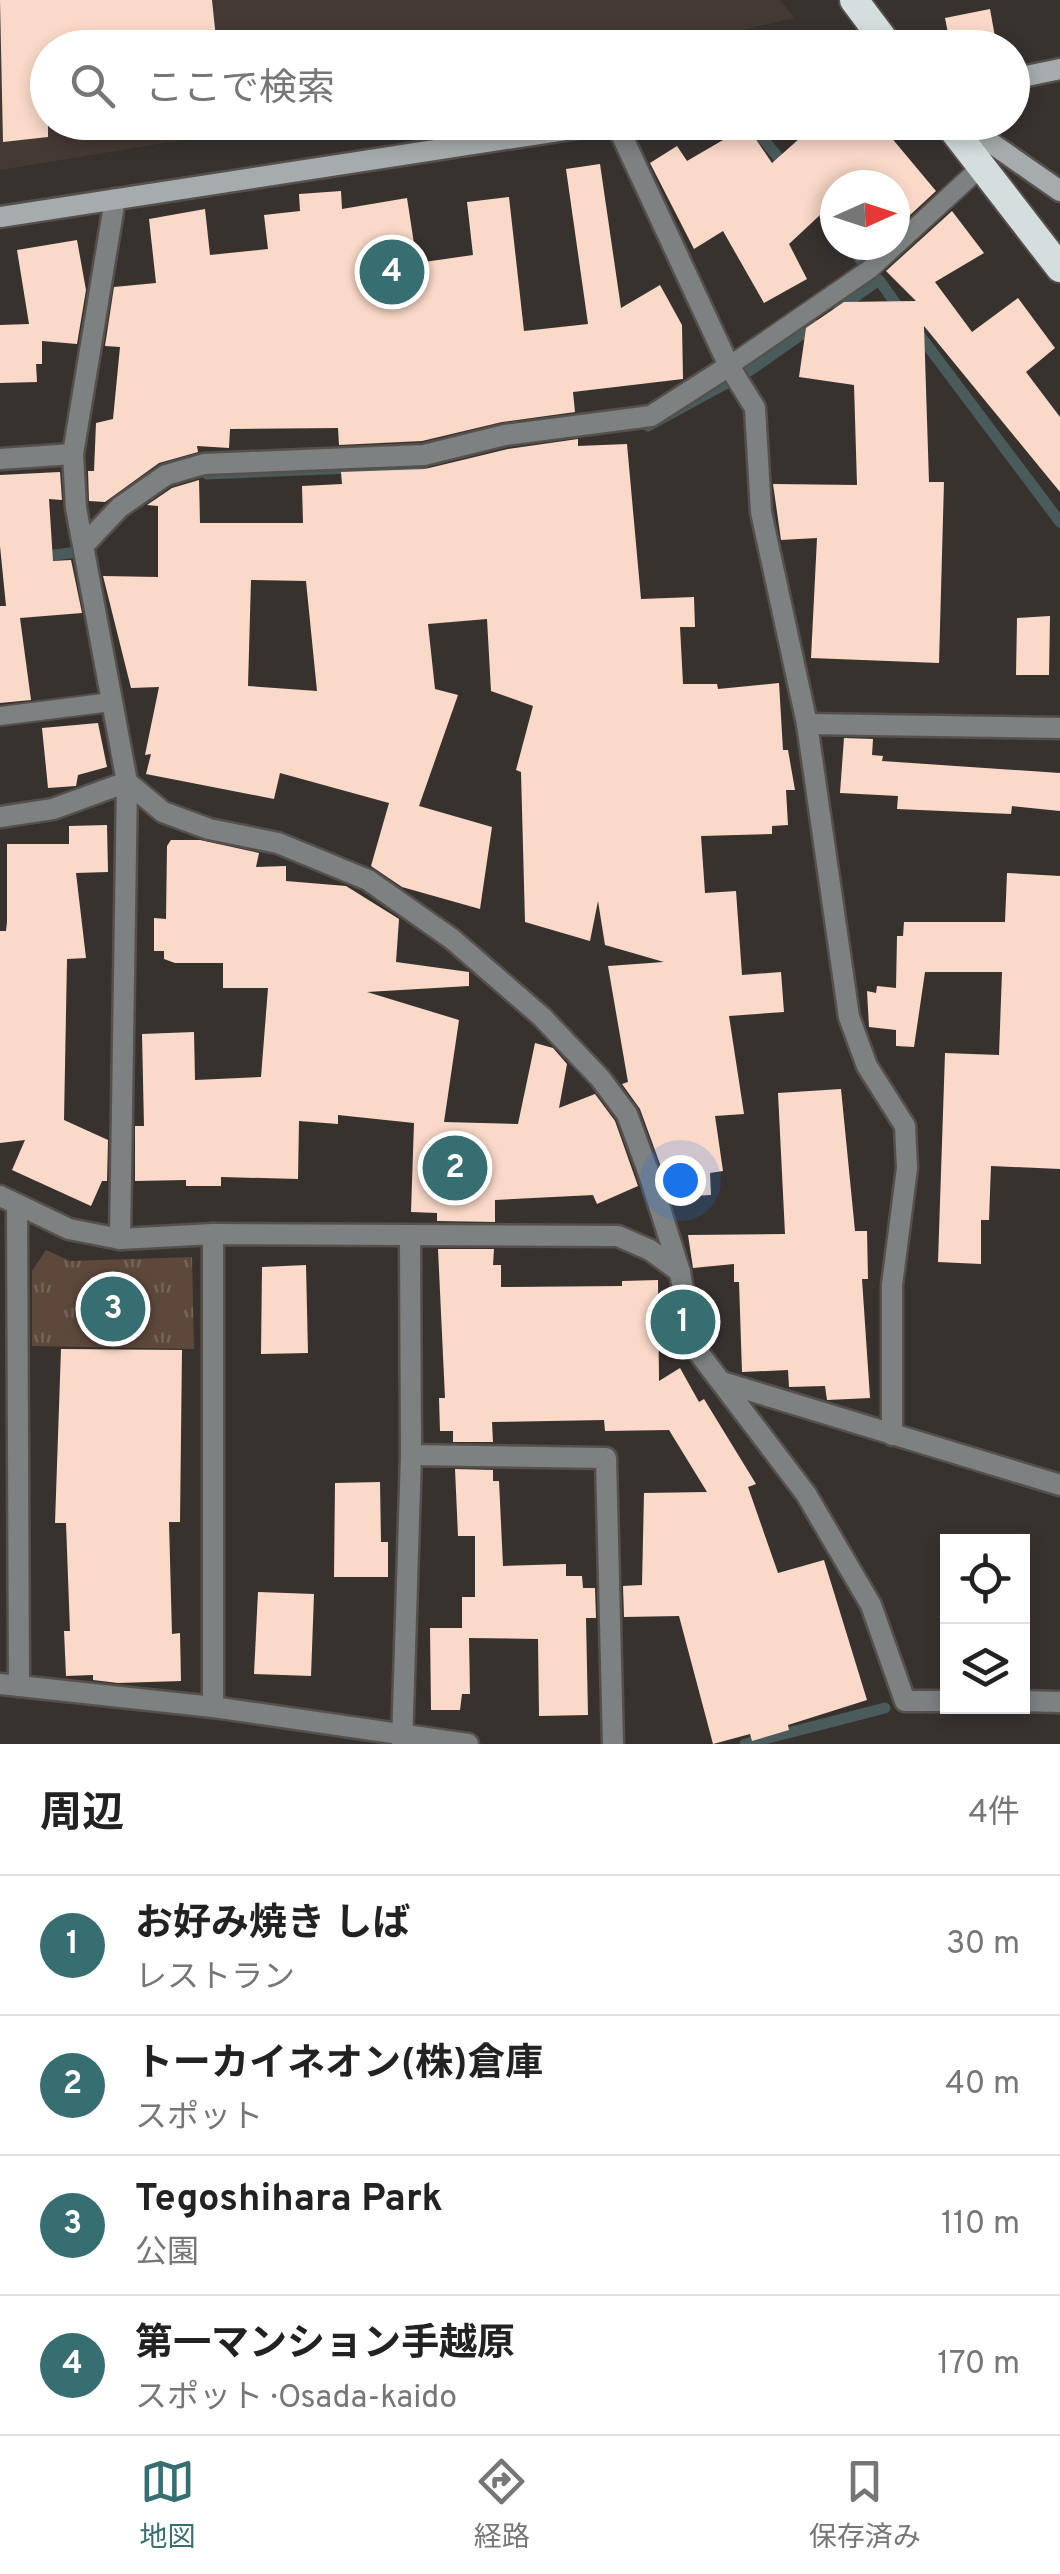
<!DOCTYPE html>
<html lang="ja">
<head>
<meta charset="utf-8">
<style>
  :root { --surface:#fff; --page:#f6f6f6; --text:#222; --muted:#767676; --line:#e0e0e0; --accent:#376e71 }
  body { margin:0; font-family:Overpass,"Noto Sans JP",sans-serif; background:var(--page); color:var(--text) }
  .controls { position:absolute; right:30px; bottom:30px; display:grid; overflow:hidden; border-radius:0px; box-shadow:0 5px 15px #0003 }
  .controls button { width:90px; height:90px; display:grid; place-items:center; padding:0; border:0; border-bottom:2px solid var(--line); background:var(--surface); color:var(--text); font:50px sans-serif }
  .compass { position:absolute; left:820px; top:170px; width:90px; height:90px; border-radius:50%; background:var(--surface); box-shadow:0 5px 15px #0003; rotate:87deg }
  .you { position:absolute; left:680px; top:1180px; width:35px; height:35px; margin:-25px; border:8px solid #fff; border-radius:50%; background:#1a73e8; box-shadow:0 0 0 15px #1a73e833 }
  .badge { display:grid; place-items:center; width:65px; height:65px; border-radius:50%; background:var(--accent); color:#fff; font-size:32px; font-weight:700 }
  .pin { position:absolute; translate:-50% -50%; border:5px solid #fff; box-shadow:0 2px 10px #0006 }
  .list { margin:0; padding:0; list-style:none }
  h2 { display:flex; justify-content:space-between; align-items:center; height:130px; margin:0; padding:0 40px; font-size:42px }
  h2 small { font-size:32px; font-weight:400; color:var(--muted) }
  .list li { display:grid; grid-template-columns:65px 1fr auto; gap:30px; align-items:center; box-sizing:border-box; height:140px; padding:0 40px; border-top:2px solid var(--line) }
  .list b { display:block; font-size:38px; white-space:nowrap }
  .list p { margin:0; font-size:32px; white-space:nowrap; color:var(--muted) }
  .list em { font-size:32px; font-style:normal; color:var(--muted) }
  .icon { flex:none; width:55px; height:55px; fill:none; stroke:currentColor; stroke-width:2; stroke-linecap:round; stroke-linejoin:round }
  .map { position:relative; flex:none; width:1060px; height:1744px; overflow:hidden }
  .search { position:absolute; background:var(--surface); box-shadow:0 5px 15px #0003; left:30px; right:30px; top:30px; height:110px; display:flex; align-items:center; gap:25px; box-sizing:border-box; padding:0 35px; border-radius:55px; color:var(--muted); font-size:38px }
  .sheet { height:690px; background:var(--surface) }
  nav { display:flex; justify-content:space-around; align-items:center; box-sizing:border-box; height:140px; border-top:2px solid var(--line); background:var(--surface); font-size:28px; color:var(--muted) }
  nav a { display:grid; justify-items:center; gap:5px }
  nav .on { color:var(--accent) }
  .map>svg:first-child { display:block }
  .built { fill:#453933 }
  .park { fill:url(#park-tufts) }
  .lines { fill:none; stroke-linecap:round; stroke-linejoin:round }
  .stream { stroke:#4a5b5b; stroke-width:11 }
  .building { fill:#fad9c8; fill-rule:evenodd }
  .service-casing { stroke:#56504d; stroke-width:22 }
  .minor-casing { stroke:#56504d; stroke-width:25 }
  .secondary-casing { stroke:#56504d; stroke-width:25 }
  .trunk-casing { stroke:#56504d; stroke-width:32 }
  .service { stroke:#7d8181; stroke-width:18 }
  .minor { stroke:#7d8181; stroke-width:20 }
  .secondary { stroke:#a6acad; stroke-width:20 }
  .trunk { stroke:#d4dede; stroke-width:28 }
</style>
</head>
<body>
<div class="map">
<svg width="1060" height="1744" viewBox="0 0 1060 1744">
  <defs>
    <pattern id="park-tufts" width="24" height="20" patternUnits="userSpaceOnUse" patternTransform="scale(2.5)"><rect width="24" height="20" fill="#5e483c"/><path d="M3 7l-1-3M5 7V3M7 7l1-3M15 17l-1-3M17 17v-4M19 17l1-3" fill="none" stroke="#766358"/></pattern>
  </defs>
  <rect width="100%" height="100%" fill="#38322f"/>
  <polygon class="built" points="0,0 780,0 794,18 667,48 48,48 48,122 287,123 0,170"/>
  <polygon class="park" points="46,1250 70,1261 192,1257 194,1349 32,1346 32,1271"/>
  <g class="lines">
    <g class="stream">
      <polyline points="760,135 786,167"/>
      <polyline points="813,201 835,228"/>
      <polyline points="849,245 865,265"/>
      <polyline points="839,308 879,280 901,311"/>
      <polyline points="915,329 1060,522"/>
      <polyline points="648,426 749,371 815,325"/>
      <polyline points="207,474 423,465"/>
      <polyline points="39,557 85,551"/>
      <polyline points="745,1744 885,1708"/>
    </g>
  </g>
  <g class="building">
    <polygon points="0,0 212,0 217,48 48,48 48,137 3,142"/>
    <polygon points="990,9 997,48 951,48 945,18"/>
    <polygon points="818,122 899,122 890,136 936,191 895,229 895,185 835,185 835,201 789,244 807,279 764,303 723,231 694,249 650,163 677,146 687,161 747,126 772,163"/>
    <polygon points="600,164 621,308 660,285 682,325 683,379 573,392 575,412 502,422 422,441 339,445 338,428 230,429 229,448 197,446 198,452 159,463 105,502 89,501 88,471 94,471 96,423 113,419 120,347 105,346 114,287 156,283 149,219 205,209 210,255 268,249 264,215 300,211 299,194 341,191 342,209 407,198 417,263 473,255 467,202 509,197 524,331 588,324 566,169"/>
    <polygon points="952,211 984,253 935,282 972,332 1018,298 1055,348 1026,372 1060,417 1060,492 924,326 929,482 944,482 939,663 811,658 817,538 781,540 773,484 857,485 854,385 799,377 806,328 844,302 916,301 886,271"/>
    <polygon points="77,240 86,290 77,344 42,341 42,364 36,364 37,382 0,383 0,325 29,324 17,250"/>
    <path d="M578,439V446L627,444L641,599L694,597L695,627H680L683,684H717L718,689L779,683L783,750H788L795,790H786L788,825L772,826V834L701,836L705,893L736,891L742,975L781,972L784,1012L729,1016L744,1114L715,1116L723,1171L710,1173L711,1195L673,1197L674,1171L664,1175L640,1109L622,1084L628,1082L608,966L664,962L605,945L598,901L590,941L525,922L521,772L516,770L533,706L491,691L487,619L428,624L435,689L458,695L419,806L492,827L480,909L402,887L371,866L389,803L280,773L274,799L146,774L151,754L145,755L159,687L131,688L103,576L158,577V506L147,505L172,488L199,480L200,523H303L302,486L342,484L341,472L425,469L508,449ZM251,580L306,581L317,691L248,686Z"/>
    <polygon points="60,472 62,500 49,499 53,561 71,560 82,613 20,618 31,700 0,703 0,606 6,606 0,546 0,475"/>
    <polygon points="1050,616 1049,675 1016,675 1017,618"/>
    <polygon points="98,723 107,767 78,775 76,786 48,788 42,728"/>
    <polygon points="844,738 873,739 872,755 883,756 882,761 1060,773 1060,811 1012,806 1011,814 897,809 898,796 840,793"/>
    <polygon points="107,825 108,872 76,873 86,958 67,959 64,1120 108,1140 107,1181 102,1181 91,1206 12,1170 25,1140 0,1143 0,931 6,931 7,922 7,844 69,844 69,826"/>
    <polygon points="171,840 200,840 259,853 256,867 286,866 286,881 346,886 399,919 396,962 469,972 469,986 367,992 459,1020 444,1122 518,1124 535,1043 553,1048 567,1064 559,1108 595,1094 615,1121 638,1186 597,1204 593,1195 495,1200 495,1222 437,1221 437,1213 411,1212 414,1123 338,1115 338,1124 299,1121 298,1179 221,1177 221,1186 186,1186 186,1180 135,1181 135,1126 144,1126 142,1034 194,1032 195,1080 261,1077 268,988 223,988 223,963 175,963 164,959 164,951 154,951 154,918 166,919 167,846"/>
    <polygon points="1007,873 1060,876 1060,1169 991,1166 989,1220 981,1220 981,1264 938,1262 945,1053 999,1055 1002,972 925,972 914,1047 896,1046 896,1030 869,1027 867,991 876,993 877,986 896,988 897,936 903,936 904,922 1005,922"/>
    <polygon points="841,1089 855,1231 867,1231 868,1279 862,1279 870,1398 827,1400 825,1386 789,1387 788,1370 742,1372 739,1282 734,1282 734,1264 693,1268 688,1235 785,1234 778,1093"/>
    <polygon points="438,1249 494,1249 493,1265 501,1265 501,1287 622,1286 622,1281 658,1280 659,1381 680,1368 699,1402 704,1399 756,1484 748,1487 778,1573 824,1560 867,1700 788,1725 789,1730 752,1741 750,1734 713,1744 679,1616 624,1617 623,1586 642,1585 644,1493 707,1492 669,1430 605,1431 604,1420 492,1422 493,1442 453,1442 453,1431 440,1431 439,1398 445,1398"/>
    <polygon points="306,1265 308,1353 261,1354 262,1267"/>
    <polygon points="61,1349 182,1350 180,1522 169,1522 172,1634 180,1633 181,1681 118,1683 93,1680 93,1675 66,1676 64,1631 70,1631 66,1523 55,1523"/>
    <polygon points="455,1469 493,1470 493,1481 499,1481 503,1566 566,1564 566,1576 582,1576 583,1588 595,1588 596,1618 586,1618 588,1715 539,1716 538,1639 469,1638 470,1694 462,1694 460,1710 431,1710 430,1628 462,1628 462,1597 475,1597 475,1536 458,1536"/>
    <polygon points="380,1482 381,1542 388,1542 388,1577 334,1577 335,1483"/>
    <polygon points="258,1592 314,1594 311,1676 254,1674"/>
  </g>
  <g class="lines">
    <g class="service-casing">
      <g id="service">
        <polyline points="729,366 870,269 981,167"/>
        <polyline points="0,716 111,702"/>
      </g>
    </g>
    <g class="minor-casing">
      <g id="minor">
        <polyline points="616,123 729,366 755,408 761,512 807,724 849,1017 867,1066 905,1126 907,1168 892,1285 892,1435"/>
        <polyline points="115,199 73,454 76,508 127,782 120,1239"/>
        <polyline points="0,459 73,454"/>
        <polyline points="85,544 120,507 166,475 204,464 424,455 505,435 651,416 729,366"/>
        <polyline points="807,724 1060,728"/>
        <polyline points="0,817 53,809 127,782 163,812 209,829 278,843 368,880 452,939 542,1017 600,1078 627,1114 649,1174 680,1272 692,1344 806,1494 871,1605 905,1701 948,1701"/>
        <polyline points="0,1196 69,1229 120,1239 213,1234 618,1236 650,1250 680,1272"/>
        <polyline points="17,1206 19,1686"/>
        <polyline points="213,1234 213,1707"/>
        <polyline points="722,1382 1060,1485"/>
        <polyline points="411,1455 606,1458 613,1744"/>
        <polyline points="0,1684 213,1707 468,1744"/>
        <polyline points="1022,1701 1060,1702"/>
        <polyline points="402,1744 411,1455 410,1237"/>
      </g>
    </g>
    <g class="secondary-casing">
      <g id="secondary">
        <polyline points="1012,79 1060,69"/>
        <polyline points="961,122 1060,191"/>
        <polyline points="0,217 617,122"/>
      </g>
    </g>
    <g class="trunk-casing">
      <g id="trunk">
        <polyline points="854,0 890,48"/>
        <polyline points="947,122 1060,268"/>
      </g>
    </g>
    <use href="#service" class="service"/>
    <use href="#minor" class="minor"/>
    <use href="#secondary" class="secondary"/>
    <use href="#trunk" class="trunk"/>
  </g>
</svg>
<div class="controls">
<button><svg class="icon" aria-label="locate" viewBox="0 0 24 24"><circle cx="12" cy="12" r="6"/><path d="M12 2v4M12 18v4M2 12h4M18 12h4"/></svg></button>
<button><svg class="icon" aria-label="layers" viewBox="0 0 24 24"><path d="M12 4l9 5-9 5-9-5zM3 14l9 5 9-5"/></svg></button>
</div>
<svg class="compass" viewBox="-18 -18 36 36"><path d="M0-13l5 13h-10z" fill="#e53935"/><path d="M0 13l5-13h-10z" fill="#767676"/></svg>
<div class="you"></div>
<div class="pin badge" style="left:683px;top:1322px">1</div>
<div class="pin badge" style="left:455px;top:1168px">2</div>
<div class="pin badge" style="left:113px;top:1309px">3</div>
<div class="pin badge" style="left:392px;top:272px">4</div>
<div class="search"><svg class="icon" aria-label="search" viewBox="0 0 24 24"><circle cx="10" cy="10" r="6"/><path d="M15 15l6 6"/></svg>ここで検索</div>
</div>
<section class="sheet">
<h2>周辺<small>4件</small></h2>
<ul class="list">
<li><span class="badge">1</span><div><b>お好み焼き しば</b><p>レストラン</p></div><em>30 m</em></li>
<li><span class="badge">2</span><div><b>トーカイネオン(株)倉庫</b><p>スポット</p></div><em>40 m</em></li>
<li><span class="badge">3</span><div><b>Tegoshihara Park</b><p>公園</p></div><em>110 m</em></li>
<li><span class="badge">4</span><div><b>第一マンション手越原</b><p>スポット · Osada-kaido</p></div><em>170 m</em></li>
</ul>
</section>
<nav>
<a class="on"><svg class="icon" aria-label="map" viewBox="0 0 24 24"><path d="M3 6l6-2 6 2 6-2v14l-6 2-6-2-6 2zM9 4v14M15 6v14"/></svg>地図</a>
<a><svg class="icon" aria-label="directions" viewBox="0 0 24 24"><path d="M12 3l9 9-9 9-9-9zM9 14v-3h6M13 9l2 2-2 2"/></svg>経路</a>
<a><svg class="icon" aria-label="saved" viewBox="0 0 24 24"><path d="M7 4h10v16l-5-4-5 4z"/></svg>保存済み</a>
</nav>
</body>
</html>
